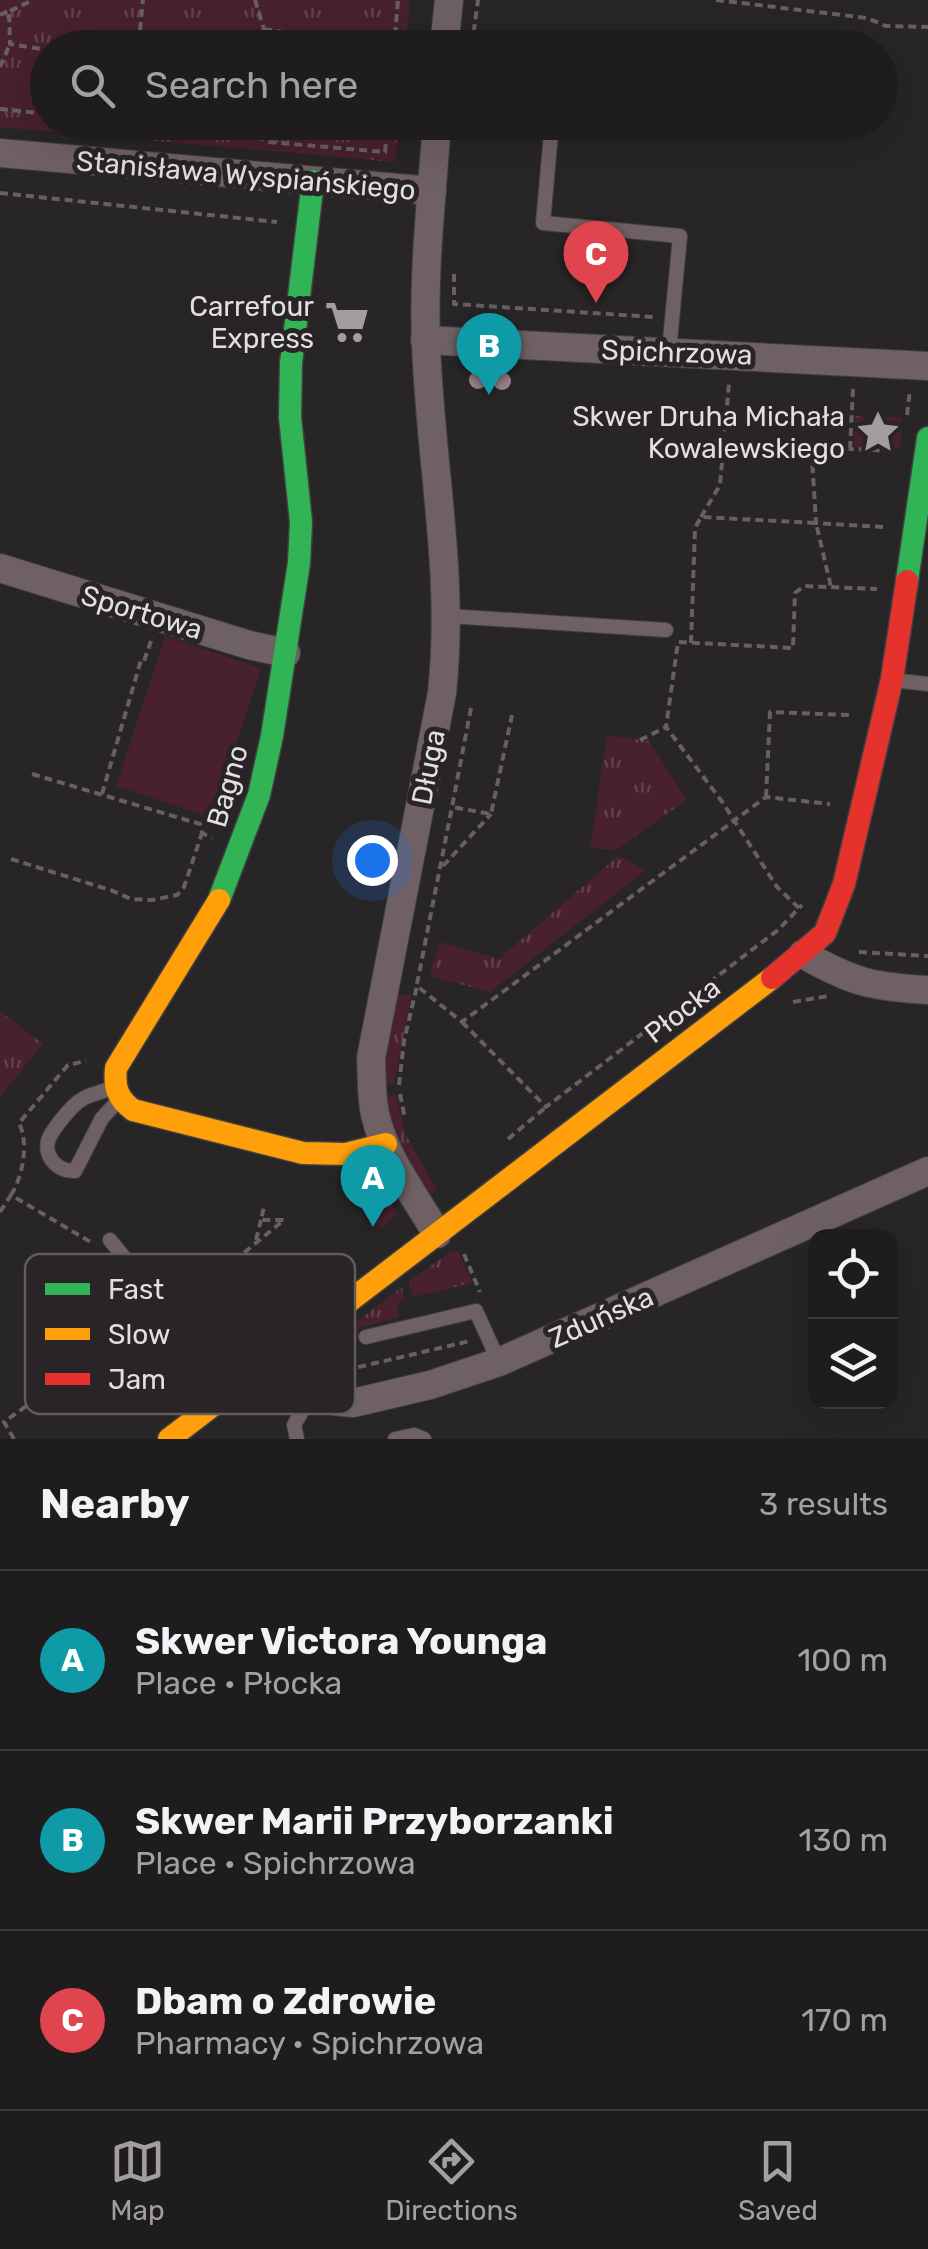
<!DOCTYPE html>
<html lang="en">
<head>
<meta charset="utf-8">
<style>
  :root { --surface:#1e1c1c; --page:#262525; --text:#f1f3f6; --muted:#a1a1a3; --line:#3c3a3b; --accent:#a29e9f }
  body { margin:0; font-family:Rubik,sans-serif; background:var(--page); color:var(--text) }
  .controls { position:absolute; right:30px; bottom:30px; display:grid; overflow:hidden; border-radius:20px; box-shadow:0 10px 40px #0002 }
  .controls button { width:90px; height:90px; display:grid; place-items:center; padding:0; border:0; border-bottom:2px solid var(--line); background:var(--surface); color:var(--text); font:50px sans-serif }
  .you { position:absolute; left:372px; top:860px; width:35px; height:35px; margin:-25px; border:8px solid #fff; border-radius:50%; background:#1a73e8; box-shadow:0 0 0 15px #1a73e833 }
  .badge { display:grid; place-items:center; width:65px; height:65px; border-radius:50%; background:var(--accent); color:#fff; font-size:32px; font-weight:700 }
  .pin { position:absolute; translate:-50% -82px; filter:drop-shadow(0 2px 5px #0008) }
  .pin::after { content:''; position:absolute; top:52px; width:35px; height:30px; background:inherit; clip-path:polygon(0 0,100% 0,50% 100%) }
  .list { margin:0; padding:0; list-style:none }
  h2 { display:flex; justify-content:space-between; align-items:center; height:130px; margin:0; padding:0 40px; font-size:42px }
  h2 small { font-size:32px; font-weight:400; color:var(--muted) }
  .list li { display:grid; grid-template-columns:65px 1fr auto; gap:30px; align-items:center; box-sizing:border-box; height:180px; padding:0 40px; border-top:2px solid var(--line) }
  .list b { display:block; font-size:38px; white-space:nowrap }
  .list p { margin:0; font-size:32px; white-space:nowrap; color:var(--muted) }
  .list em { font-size:32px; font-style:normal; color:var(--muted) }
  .icon { flex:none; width:55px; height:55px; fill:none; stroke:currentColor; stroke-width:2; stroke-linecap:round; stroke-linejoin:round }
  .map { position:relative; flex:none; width:928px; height:1439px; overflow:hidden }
  .search { position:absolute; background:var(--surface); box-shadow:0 10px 40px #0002; left:30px; right:30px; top:30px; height:110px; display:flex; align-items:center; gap:25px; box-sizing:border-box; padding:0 35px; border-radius:55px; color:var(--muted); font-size:38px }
  .sheet { height:670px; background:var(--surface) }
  nav { display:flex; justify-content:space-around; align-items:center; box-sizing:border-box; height:140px; border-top:2px solid var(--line); background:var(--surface); font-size:28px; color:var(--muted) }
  nav a { display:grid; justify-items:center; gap:5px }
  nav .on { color:var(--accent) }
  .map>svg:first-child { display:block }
  .grass { fill:url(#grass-tufts) }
  .garden { fill:#48202e }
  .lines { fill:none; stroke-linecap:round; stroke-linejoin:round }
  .lane-casing { stroke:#414040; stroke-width:16 }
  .street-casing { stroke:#414040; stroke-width:30 }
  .fast-casing { stroke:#414040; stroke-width:25 }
  .slow-casing { stroke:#414040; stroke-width:25 }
  .jam-casing { stroke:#414040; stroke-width:25 }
  .path { stroke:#685f62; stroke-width:4; stroke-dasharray:8 5; stroke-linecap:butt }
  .lane { stroke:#6f6064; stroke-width:14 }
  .street { stroke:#6f6064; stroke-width:28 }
  .fast { stroke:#30b455; stroke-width:22 }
  .slow { stroke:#ff9f0a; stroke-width:22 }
  .jam { stroke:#e5322d; stroke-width:22 }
  .tree { fill:#9a8389 }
  .labels { text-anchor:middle; stroke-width:10; stroke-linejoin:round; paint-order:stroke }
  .street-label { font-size:28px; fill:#e3dfe0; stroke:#292425 }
  .poi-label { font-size:28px; fill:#e3dfe0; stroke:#292425; text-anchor:end }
  .key { fill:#292425; stroke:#615c5d; stroke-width:2.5 }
  .key-label { font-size:28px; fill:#e3dfe0 }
</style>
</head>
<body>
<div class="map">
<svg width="928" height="1439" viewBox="0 0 928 1439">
  <defs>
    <pattern id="grass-tufts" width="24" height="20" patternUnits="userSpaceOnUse" patternTransform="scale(2.5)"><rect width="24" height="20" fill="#48202e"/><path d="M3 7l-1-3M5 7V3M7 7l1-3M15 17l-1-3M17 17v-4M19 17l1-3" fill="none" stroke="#62404c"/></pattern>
  </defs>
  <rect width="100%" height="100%" fill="#282526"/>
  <g class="grass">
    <polygon points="0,0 410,0 405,47 48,48 48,122 399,123 395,162 0,127"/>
    <polygon points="855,416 863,416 865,423 871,426 879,423 883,416 903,418 899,449 854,447"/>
    <polygon points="607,735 649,741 687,800 615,850 590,848"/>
    <polygon points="618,856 646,870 490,992 430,976 440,942 499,959"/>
    <polygon points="405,994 412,995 394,1083 382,1085 395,996"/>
    <polygon points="0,1011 43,1044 0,1097"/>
    <polygon points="382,1095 396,1095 406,1135 437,1190 427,1197 400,1154"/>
    <polygon points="366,1171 371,1172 397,1213 383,1228 378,1226 361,1197 358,1174"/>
    <polygon points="452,1251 458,1251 472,1283 413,1297 409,1281"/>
    <polygon points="338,1256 357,1272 292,1321 282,1308 336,1264"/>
    <polygon points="402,1287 404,1300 398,1302 398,1317 358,1328 360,1338 353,1340 356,1357 352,1365 333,1369 326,1365 323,1348"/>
  </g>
  <polygon class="garden" points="165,636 261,668 212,818 116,786"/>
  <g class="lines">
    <g class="lane-casing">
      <g id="lane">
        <polyline points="552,122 543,223 680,236 669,351"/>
        <polyline points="448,616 666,630"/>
        <polyline points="893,680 928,684"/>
        <path d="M112,1088C103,1092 89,1094 81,1100C71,1106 54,1128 49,1138C42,1156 58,1172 75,1171L102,1118L119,1100"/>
        <polyline points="110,1240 170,1314 227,1394"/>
        <polyline points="366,1337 476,1311 499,1362"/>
        <polyline points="297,1439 294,1425 313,1392"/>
        <polyline points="395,1439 414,1435 424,1439"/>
      </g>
    </g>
    <g class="street-casing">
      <g id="street">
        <polyline points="444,48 449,0"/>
        <polyline points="0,153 432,191"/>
        <polyline points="425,340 928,366"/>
        <polyline points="0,568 249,645 286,653"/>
        <path d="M803,954C852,982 872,987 928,990"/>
        <path d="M437,1234C415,1195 385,1159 375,1114C371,1096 372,1077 371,1058L442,693C455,573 430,462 426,343C423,270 432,195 437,122"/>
        <polyline points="275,1356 313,1392 334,1401 353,1403 430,1385 499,1362 928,1171"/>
      </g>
    </g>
    <g class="fast-casing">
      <g id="fast">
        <polyline points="907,581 928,438"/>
        <polyline points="219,900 259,795 272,736 299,563 301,522 290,417 291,363 313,181"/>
      </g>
    </g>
    <g class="slow-casing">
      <g id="slow">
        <path d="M219,900L116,1068C114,1087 117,1098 133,1110L303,1153L346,1154L386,1144"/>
        <polyline points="169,1439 772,978"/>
      </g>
    </g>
    <g class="jam-casing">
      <polyline id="jam" points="772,978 825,933 844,884 892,679 907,581"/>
    </g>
    <g class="path">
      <polyline points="255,0 264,29 261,48"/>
      <polyline points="716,0 867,18 886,26 928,27"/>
      <polyline points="10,11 33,0"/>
      <polyline points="0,15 9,11 10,44 48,50"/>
      <polyline points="264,29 384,48"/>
      <polyline points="140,30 143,0"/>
      <polyline points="472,45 478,0"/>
      <path d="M114,48C128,28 148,28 162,48"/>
      <polyline points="394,48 398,0"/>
      <polyline points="0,67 10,44"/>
      <polyline points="0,109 48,114"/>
      <polyline points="141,122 250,133 269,142 385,152 388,122"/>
      <polyline points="132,138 133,122"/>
      <polyline points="0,193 277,222"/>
      <polyline points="454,274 454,304 654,317"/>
      <polyline points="907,415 910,390"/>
      <polyline points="850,449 853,389"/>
      <polyline points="701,517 720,485 729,383"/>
      <polyline points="883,527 816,523 812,458 827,448 897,451"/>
      <polyline points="691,643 695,528 701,517 816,523 831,587"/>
      <polyline points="471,708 452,807 491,814 512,715"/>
      <polyline points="640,740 666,727"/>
      <polyline points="32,774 200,824 202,833 212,838"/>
      <polyline points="102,794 141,660 144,661 151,641"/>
      <polyline points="766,797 770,712 850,715"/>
      <polyline points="11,859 113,891 131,899 152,900 177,895 184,887 202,833"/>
      <polyline points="443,866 491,814"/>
      <polyline points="799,908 777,887 723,803 666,727 678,642 793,648 795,593 804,586 877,589"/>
      <polyline points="859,952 928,956"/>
      <polyline points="417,984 452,807"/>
      <polyline points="793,1002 828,996"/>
      <polyline points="462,1022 546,1107 778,930 802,905"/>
      <polyline points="399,1085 404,1041 417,986 462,1022 766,797 830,804"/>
      <polyline points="400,1094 405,1119"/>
      <polyline points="508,1139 546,1107"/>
      <path d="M11,1195C23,1176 29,1143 19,1123L68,1065L86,1061"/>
      <polyline points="0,1212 11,1195 94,1244"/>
      <polyline points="256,1240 261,1220"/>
      <polyline points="464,1254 480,1292"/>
      <polyline points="184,1302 284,1220 261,1220 264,1207"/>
      <polyline points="333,1373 470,1341"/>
      <polyline points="14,1439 4,1422 120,1339 164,1404"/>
    </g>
    <use href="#lane" class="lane"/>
    <use href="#street" class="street"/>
    <use href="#fast" class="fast"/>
    <use href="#slow" class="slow"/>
    <use href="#jam" class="jam"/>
  </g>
  <g class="tree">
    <circle cx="478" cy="380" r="9"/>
    <circle cx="502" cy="381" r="9"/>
  </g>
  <defs>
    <g id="supermarket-bare" transform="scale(3.45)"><path d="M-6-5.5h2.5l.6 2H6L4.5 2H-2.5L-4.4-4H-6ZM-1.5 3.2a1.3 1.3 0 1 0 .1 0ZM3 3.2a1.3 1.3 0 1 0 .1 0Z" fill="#a29e9f" stroke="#292425" stroke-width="2.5" paint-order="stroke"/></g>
    <g id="sight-bare" transform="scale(3.45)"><path d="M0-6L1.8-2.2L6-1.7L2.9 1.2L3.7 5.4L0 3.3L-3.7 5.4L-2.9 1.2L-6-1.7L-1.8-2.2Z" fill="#a29e9f" stroke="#292425" stroke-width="2.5" paint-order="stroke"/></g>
  </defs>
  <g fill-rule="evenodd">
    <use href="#supermarket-bare" x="347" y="322"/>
    <use href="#sight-bare" x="878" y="432"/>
  </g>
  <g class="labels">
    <g class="street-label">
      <text transform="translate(246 175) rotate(5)" y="10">Stanisława Wyspiańskiego</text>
      <text transform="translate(677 352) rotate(2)" y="10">Spichrzowa</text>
      <text transform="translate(142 612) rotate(17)" y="10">Sportowa</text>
      <text transform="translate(428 767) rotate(-79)" y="10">Długa</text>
      <text transform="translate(227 786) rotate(-74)" y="10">Bagno</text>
      <text transform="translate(682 1010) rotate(-38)" y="10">Płocka</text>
      <text transform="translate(601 1317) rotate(-24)" y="10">Zduńska</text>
    </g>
    <g class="poi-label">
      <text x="314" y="316">Carrefour<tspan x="314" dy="32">Express</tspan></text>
      <text x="845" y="426">Skwer Druha Michała<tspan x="845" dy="32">Kowalewskiego</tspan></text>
    </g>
  </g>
  <rect x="25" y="1254" width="330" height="160" rx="15" class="key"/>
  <rect x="45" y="1283" width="45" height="12" fill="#30b455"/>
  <rect x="45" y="1328" width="45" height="12" fill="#ff9f0a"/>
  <rect x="45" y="1373" width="45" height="12" fill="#e5322d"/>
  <g class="key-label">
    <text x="108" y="1299">Fast</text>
    <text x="108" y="1344">Slow</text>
    <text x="108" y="1389">Jam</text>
  </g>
</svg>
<div class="controls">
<button><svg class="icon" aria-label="locate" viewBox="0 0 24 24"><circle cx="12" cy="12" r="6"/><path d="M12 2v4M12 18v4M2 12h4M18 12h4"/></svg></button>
<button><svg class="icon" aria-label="layers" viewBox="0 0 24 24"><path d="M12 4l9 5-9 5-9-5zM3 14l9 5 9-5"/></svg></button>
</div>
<div class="you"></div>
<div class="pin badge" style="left:373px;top:1227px;background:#0f9aa8">A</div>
<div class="pin badge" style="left:489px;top:395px;background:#0f9aa8">B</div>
<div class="pin badge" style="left:596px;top:303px;background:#e0444e">C</div>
<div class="search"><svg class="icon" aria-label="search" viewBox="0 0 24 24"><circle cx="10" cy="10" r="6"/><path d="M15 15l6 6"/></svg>Search here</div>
</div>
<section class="sheet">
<h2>Nearby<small>3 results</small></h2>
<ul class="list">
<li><span class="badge" style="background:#0f9aa8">A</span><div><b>Skwer Victora Younga</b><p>Place · Płocka</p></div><em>100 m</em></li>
<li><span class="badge" style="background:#0f9aa8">B</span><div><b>Skwer Marii Przyborzanki</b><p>Place · Spichrzowa</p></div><em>130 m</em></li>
<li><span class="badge" style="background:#e0444e">C</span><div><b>Dbam o Zdrowie</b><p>Pharmacy · Spichrzowa</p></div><em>170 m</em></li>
</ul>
</section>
<nav>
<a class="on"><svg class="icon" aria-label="map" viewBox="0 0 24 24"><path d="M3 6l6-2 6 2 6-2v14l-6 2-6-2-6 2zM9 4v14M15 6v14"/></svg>Map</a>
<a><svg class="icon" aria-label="directions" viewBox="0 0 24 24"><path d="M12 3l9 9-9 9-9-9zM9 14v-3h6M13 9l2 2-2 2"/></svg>Directions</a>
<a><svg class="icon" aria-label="saved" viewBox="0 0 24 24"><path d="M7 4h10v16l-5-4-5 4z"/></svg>Saved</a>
</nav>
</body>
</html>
